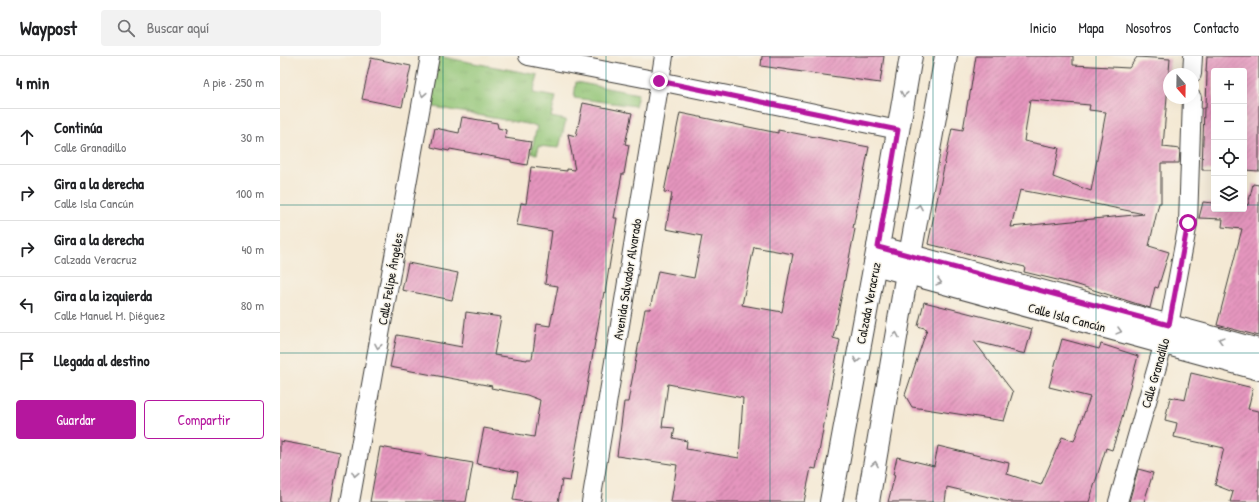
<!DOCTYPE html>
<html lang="es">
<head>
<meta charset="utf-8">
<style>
  :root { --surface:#fff; --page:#f2f2f2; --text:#202124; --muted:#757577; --line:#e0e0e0; --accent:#b5179e }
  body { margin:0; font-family:"Patrick Hand",sans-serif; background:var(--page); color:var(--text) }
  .controls { position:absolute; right:12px; top:12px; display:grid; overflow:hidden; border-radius:4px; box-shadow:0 4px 16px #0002 }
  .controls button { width:36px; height:36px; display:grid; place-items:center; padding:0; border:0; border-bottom:1px solid var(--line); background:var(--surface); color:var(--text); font:20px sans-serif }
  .compass { position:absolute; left:883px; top:12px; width:36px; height:36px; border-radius:50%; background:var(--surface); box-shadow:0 4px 16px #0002; rotate:160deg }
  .stop { position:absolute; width:12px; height:12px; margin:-9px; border:3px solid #b5179e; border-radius:50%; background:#fff }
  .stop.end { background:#b5179e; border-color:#fff; box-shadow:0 1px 4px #0008 }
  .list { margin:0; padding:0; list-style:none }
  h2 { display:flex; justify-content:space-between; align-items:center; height:52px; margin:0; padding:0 16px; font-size:17px }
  h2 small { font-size:13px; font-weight:400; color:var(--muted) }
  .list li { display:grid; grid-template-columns:26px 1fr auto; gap:12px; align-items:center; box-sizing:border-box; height:56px; padding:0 16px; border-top:1px solid var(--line) }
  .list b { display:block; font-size:15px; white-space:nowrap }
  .list p { margin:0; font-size:13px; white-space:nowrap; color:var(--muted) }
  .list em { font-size:13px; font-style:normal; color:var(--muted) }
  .actions { display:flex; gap:8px; padding:12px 16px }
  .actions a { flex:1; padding:9px 0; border:1px solid var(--accent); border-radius:4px; text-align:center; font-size:14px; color:var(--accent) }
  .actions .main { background:var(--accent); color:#fff }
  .icon { flex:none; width:22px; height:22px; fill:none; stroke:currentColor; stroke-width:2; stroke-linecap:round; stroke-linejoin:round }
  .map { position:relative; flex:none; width:979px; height:446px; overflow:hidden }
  header { display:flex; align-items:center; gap:24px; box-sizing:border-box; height:56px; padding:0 20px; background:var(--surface); border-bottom:1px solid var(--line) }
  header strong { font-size:19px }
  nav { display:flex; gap:22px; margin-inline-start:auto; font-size:14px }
  .search { width:280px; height:36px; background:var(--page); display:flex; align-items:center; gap:10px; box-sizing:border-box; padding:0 14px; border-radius:4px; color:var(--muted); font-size:15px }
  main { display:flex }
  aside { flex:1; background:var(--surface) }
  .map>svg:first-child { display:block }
  .grass { fill:url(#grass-tufts); stroke:#567048 }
  .building { fill:url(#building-hatch); fill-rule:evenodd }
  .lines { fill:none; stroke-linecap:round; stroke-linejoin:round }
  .minor-casing { stroke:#3c3b38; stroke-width:20 }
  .tertiary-casing { stroke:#3c3b38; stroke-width:24 }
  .secondary-casing { stroke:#3c3b38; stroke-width:24 }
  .minor { stroke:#fff; stroke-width:18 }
  .tertiary { stroke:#fff; stroke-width:22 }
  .secondary { stroke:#fff; stroke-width:22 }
  .oneway { stroke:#999 }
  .route { stroke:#b5179e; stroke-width:5 }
  .grid { fill:none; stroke:#0f766e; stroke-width:1; stroke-opacity:0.55 }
  .labels { text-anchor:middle; stroke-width:3; stroke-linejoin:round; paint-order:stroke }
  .street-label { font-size:13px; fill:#1c1c1c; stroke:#f7f3e8 }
</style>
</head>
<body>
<header>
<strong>Waypost</strong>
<div class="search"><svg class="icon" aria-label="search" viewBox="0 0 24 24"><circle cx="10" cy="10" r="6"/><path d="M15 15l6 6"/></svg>Buscar aquí</div>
<nav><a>Inicio</a><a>Mapa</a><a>Nosotros</a><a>Contacto</a></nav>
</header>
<main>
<aside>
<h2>4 min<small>A pie · 250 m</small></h2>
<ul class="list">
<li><svg class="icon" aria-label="ahead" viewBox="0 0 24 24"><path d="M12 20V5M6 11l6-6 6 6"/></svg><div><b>Continúa</b><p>Calle Granadillo</p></div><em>30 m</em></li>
<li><svg class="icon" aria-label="right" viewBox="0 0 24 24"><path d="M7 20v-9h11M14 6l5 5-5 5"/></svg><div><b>Gira a la derecha</b><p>Calle Isla Cancún</p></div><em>100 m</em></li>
<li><svg class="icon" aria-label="right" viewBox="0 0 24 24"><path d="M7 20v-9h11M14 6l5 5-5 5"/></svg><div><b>Gira a la derecha</b><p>Calzada Veracruz</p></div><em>40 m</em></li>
<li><svg class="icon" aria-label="left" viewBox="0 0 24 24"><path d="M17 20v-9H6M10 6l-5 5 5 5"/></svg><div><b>Gira a la izquierda</b><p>Calle Manuel M. Diéguez</p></div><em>80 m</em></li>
<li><svg class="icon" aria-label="arrive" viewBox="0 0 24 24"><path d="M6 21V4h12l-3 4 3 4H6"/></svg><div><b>Llegada al destino</b></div></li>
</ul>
<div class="actions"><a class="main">Guardar</a><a>Compartir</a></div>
</aside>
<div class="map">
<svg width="979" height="446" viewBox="0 0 979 446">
  <defs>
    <pattern id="grass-tufts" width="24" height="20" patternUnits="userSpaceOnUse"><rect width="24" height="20" fill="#91c475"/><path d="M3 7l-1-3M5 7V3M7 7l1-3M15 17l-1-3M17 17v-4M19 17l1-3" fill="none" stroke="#7ca865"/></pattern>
    <pattern id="building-hatch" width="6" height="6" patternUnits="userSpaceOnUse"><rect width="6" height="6" fill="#e595be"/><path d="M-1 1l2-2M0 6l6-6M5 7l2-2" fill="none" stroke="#b9799a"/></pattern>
  </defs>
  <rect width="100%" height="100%" fill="#f7f3e8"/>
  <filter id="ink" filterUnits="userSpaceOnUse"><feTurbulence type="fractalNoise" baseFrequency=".025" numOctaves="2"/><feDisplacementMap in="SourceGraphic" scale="8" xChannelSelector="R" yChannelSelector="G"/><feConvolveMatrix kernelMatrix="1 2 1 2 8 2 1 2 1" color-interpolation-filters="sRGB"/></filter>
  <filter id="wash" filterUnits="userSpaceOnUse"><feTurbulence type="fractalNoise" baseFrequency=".012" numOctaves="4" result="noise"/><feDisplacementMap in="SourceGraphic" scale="16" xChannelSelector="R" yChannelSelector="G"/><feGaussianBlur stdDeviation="0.9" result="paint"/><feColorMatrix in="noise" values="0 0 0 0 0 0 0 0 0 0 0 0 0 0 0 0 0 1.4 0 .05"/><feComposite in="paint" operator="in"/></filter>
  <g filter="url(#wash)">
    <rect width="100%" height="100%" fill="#f4e9d4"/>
    <g class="grass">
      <polygon points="157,0 258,19 253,37 276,41 271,61 286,64 279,92 259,90 257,98 251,97 257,70 149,50"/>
      <polygon points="296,26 358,38 355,50 294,42"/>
    </g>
    <g id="blocks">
      <g class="building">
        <polygon points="482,0 604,0 600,27 481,10"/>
        <path d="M696,0H793V9L849,12L857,1L890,3L883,91L900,93L899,107H881V147H879L869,190L889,196L878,232L875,231L870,252L798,229L744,216L745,211L648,188L672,72L683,74L688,44H689ZM750,44L810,49L809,54L826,56L811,135L773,121L779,92L744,85ZM740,134L820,149L864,158L731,171Z"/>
        <polygon points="927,0 979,0 979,115 964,114 964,15 934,15 934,114 922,114 924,52 926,52 927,16 926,16"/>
        <polygon points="91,2 131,10 122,51 82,43"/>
        <polygon points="303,47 352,57 345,88 349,89 344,118 342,118 334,162 337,162 325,237 324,236 290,425 282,424 278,446 245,446 233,444 238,416 197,408 204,372 254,381 260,344 247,339 211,332 212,330 110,311 117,279 182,291 186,256 221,261 214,299 247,304 247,303 252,303 257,268 270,270 278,230 265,228 272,175 237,169 241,147 246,148 251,111 287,115 287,113 295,114 288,78 296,80"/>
        <path d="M400,57L498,77V74L589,91L573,172L575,173L553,282L560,284L552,324L536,413L531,412L524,446H391L397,409L337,400L344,346H348L365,253H370L378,215L414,222L422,180L386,173L392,137L384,136ZM474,191L513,198L502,256L462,249ZM388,328L463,342L459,402L406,393L407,385L393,382L395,372L382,371Z"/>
        <polygon points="182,61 217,67 218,72 226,74 225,82 251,86 247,109 231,106 231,104 170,93 169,95 151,91 155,72 179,77"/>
        <polygon points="973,128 979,129 979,280 937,269 962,173 942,171 943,163 919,162 923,146 934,147 934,153 964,153 964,149 968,149"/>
        <polygon points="128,207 178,217 172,244 122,234"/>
        <polygon points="644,246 752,273 745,298 694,285 733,336 724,365 632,351 625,339 647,273 638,270"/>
        <polygon points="782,283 819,293 821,288 858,300 840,369 832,394 826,392 809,446 730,446 667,431 665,446 608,446 615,419 613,419 617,401 654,410 658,390 729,407 727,418 761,429 782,381 794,385 810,341 769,331"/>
        <polygon points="911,317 973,332 968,353 979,355 979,446 950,446 953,436 935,429 944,392 894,381 897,367 885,364 890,341 905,344"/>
        <polygon points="0,385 60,396 51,446 0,446"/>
        <polygon points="100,391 193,407 186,446 90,446"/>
        <polygon points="858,413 873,417 864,446 849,446"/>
      </g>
    </g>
  </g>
  <g filter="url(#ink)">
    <use href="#blocks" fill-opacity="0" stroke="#3c3b38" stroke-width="1"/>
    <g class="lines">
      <g class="minor-casing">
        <g id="minor">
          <polyline points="248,0 379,25 618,74"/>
          <polyline points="912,18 913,0"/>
          <polyline points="70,446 150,0"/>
          <polyline points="311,446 384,0"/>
          <polyline points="838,446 889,269 908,167 912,42"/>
        </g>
      </g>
      <g class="tertiary-casing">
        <g id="tertiary">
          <polyline points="598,191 979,294"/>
          <polyline points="595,208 979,313"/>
        </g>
      </g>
      <g class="secondary-casing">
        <g id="secondary">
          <polyline points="551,446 598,191 631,0"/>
          <polyline points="588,446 630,199 666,0"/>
        </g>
      </g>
      <use href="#minor" class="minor"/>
      <use href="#tertiary" class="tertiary"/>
      <use href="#secondary" class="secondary"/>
    </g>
    <defs><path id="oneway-chevron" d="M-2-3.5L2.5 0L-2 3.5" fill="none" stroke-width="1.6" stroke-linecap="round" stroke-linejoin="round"/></defs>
    <g class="oneway">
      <use href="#oneway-chevron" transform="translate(143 38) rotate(100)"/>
      <use href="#oneway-chevron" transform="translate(624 38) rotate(100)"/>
      <use href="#oneway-chevron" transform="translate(639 151) rotate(-80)"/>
      <use href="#oneway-chevron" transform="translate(659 226) rotate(15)"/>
      <use href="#oneway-chevron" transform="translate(839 275) rotate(15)"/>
      <use href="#oneway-chevron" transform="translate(616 279) rotate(-80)"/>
      <use href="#oneway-chevron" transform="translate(941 284) rotate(-165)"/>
      <use href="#oneway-chevron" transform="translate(98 290) rotate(100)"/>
      <use href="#oneway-chevron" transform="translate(577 304) rotate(100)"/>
      <use href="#oneway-chevron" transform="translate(595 408) rotate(-80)"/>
      <use href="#oneway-chevron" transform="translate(75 418) rotate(100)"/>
    </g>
  </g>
  <g class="lines" filter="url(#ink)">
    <polyline class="route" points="379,25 618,74 598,191 889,269 908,167"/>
  </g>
  <path class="grid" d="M163,0V446M326,0V446M490,0V446M653,0V446M816,0V446M0,149H934M964,149H979M0,297H979"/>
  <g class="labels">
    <g class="street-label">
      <text transform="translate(110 223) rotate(-80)" y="5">Calle Felipe Ángeles</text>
      <text transform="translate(347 223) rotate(-81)" y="5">Avenida Salvador Alvarado</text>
      <text transform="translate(588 247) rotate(-79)" y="5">Calzada Veracruz</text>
      <text transform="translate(787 261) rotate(15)" y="5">Calle Isla Cancún</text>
      <text transform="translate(875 317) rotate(-74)" y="5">Calle Granadillo</text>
    </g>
  </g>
</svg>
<div class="controls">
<button>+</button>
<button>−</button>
<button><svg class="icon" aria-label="locate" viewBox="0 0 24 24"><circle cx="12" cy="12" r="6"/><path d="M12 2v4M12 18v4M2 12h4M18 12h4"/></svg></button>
<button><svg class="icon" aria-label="layers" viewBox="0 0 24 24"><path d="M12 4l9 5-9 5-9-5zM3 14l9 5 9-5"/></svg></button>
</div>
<svg class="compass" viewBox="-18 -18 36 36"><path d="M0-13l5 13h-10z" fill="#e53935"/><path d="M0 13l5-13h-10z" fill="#757577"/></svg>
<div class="stop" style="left:908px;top:167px"></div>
<div class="stop end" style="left:379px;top:25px"></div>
</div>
</main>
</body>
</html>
